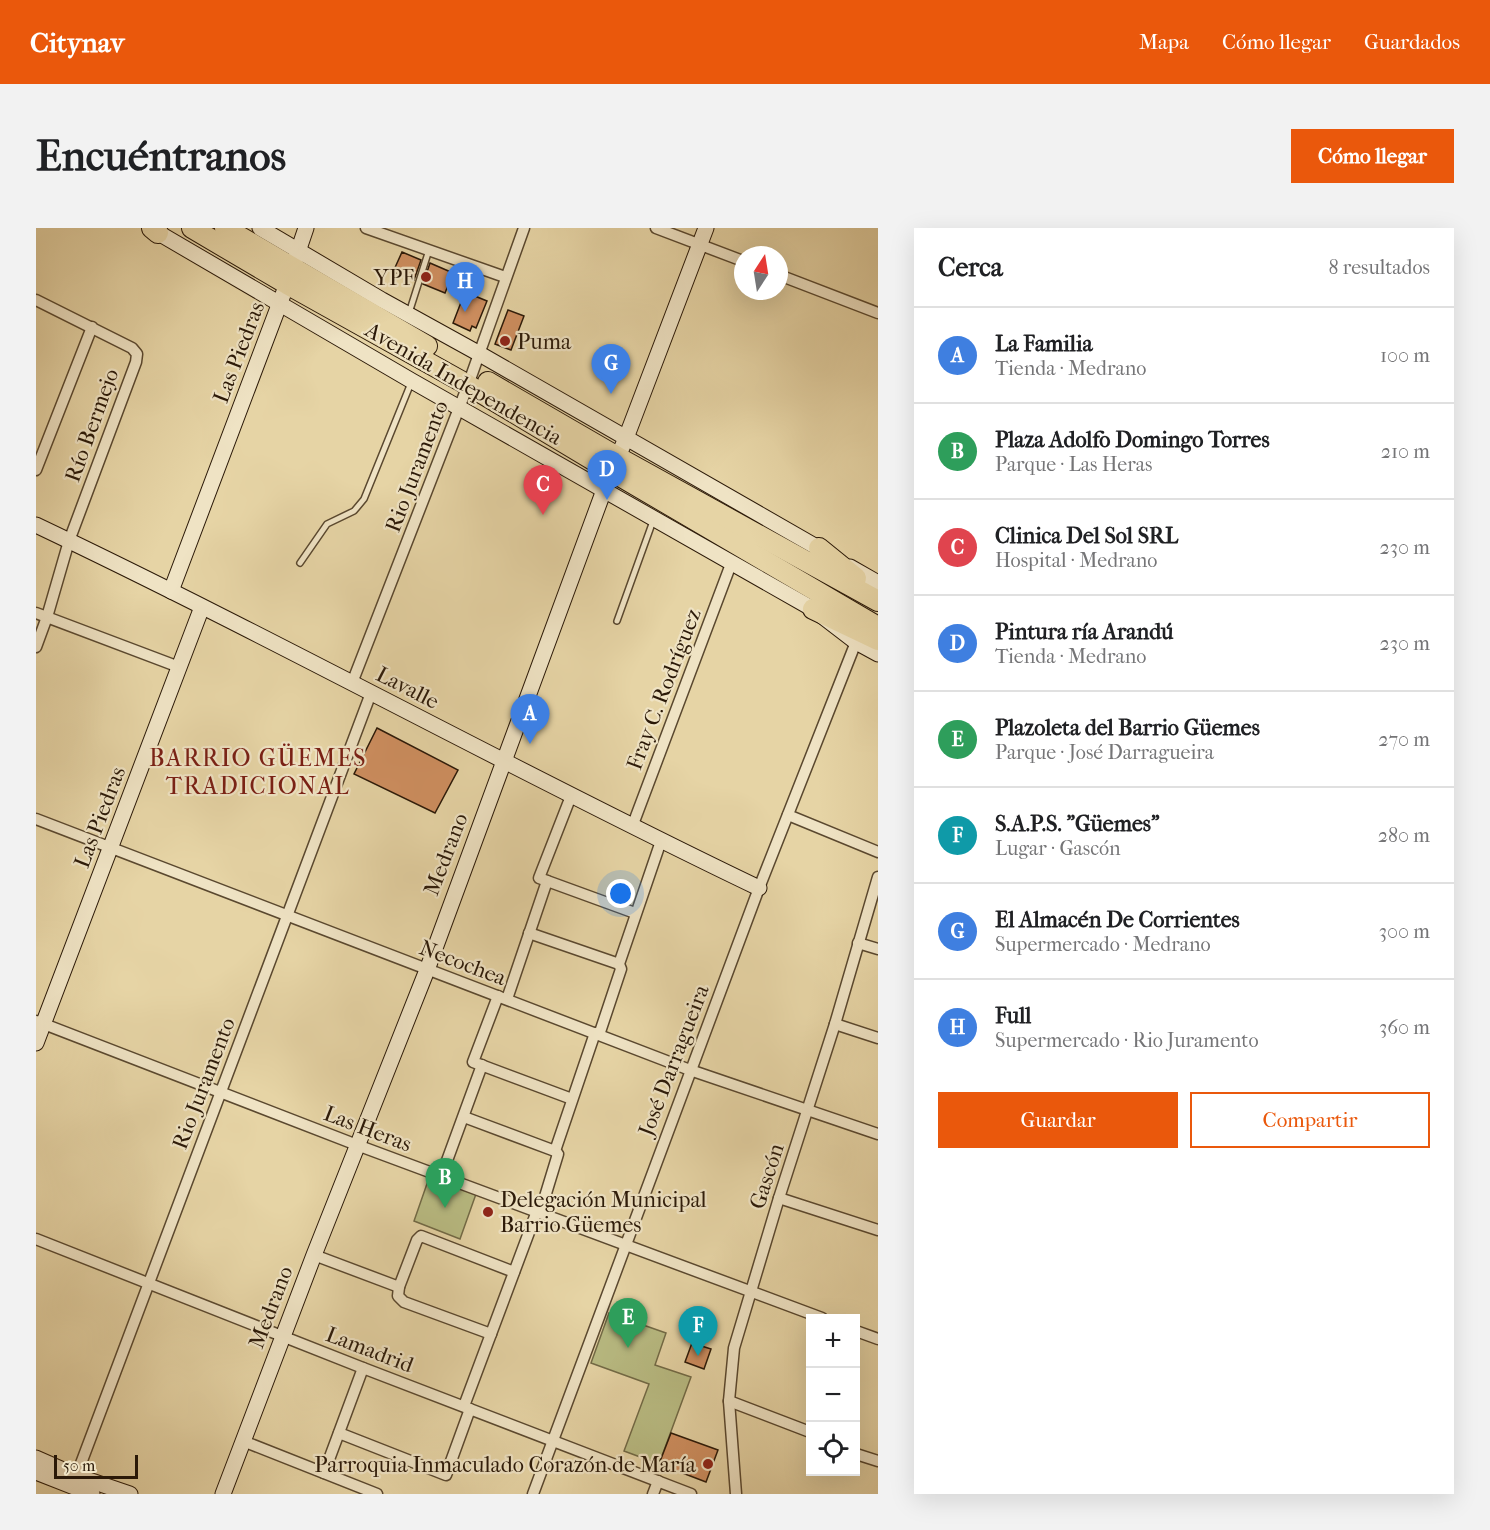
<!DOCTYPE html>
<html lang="es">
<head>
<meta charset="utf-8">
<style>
  :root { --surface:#fff; --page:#f2f2f2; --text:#202124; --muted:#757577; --line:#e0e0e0; --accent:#ea580c }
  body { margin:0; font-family:"IM FELL French Canon",serif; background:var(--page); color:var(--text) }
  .controls { position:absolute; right:18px; bottom:18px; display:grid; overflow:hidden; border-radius:0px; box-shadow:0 6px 24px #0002 }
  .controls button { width:54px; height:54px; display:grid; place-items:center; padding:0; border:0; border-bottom:2px solid var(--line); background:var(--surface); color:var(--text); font:30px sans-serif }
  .compass { position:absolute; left:698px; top:18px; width:54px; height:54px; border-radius:50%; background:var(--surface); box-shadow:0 6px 24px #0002; rotate:12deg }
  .scale { position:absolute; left:18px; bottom:15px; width:84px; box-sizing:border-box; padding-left:6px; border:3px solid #2b1908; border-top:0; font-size:16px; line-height:21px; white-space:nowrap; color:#2b1908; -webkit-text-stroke:4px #efe3c4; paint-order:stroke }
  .you { position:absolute; left:585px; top:666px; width:21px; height:21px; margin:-15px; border:4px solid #fff; border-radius:50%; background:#1a73e8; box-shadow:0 0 0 9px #1a73e833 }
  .badge { display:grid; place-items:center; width:39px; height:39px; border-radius:50%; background:var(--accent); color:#fff; font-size:20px; font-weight:700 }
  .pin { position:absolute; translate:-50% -50px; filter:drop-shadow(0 2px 3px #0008) }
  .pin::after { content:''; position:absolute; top:32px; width:21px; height:18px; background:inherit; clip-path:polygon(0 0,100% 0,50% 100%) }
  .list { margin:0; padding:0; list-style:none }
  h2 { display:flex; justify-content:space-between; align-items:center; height:78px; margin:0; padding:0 24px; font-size:26px }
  h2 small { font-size:20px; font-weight:400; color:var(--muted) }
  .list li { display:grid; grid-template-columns:39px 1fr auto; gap:18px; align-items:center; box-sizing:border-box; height:96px; padding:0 24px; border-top:2px solid var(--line) }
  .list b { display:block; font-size:22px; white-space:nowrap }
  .list p { margin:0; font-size:20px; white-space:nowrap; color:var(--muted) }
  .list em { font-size:20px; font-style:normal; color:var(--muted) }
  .actions { display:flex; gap:12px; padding:18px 24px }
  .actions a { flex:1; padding:14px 0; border:2px solid var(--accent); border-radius:0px; text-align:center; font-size:21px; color:var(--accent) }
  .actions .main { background:var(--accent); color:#fff }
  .icon { flex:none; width:33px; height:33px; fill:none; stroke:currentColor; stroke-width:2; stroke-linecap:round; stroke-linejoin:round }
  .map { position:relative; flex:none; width:842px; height:1266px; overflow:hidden; border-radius:0px }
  header { display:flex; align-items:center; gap:36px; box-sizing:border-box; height:84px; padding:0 30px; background:var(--accent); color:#fff }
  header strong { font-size:28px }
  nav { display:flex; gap:33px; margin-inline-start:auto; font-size:21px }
  .intro { display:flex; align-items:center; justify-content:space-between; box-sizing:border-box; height:144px; padding:0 36px }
  h1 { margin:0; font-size:42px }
  .button { padding:15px 27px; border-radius:0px; background:var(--accent); color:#fff; font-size:21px; font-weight:700 }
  main { display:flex; gap:36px; padding:0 36px }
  aside { flex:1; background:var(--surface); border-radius:0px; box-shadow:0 6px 24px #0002 }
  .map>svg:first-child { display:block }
  .green { fill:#b9bc83; stroke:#726a46; stroke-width:1.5 }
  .building { fill:#cf8f60; stroke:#2b1908; stroke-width:1.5 }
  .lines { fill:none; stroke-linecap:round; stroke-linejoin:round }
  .lane-casing { stroke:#5a482f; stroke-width:8 }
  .street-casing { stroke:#5a482f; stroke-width:13 }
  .secondary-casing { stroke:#2b1908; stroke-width:17 }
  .highway-casing { stroke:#2b1908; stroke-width:22 }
  .lane { stroke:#efe3c4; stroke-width:5 }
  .street { stroke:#efe3c4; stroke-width:10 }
  .secondary { stroke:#efe3c4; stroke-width:15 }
  .highway { stroke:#e6d4a5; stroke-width:20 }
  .poi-dot { fill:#8f2418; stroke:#efe3c4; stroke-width:2 }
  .labels { text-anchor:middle; stroke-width:4.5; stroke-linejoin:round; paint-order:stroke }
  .poi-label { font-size:22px; fill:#2b1908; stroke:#efe3c4; text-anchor:end }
  .street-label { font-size:22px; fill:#2b1908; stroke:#efe3c4 }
  .neighbourhood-label { font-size:24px; letter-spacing:1.5px; fill:#7a1f14; stroke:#efe3c4 }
</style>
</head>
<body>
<header>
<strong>Citynav</strong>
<nav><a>Mapa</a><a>Cómo llegar</a><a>Guardados</a></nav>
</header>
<div class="intro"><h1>Encuéntranos</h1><a class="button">Cómo llegar</a></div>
<main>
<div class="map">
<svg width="842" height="1266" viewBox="0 0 842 1266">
  <rect width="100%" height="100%" fill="#e6d4a5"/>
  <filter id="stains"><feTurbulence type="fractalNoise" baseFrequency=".00333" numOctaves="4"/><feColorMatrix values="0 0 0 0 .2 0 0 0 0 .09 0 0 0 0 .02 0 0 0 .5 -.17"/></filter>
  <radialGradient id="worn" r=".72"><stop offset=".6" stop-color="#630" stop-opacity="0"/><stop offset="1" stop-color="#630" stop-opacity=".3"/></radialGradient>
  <g class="green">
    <polygon points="393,950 440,966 424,1011 378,993"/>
    <polygon points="573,1085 630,1105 619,1137 655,1149 623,1236 588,1223 613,1156 555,1135"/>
  </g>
  <g class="building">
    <polygon points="366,24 385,32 378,52 357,44"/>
    <polygon points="394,35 417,45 409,65 387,56"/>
    <polygon points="429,64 451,73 440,100 436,98 434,103 417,95"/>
    <polygon points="472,82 488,88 475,122 459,116"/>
    <polygon points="341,500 422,542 399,585 318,546"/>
    <polygon points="656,1115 675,1121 668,1141 649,1134"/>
    <polygon points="635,1205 682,1222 670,1254 623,1236"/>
  </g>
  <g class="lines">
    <g class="lane-casing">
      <g id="lane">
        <polyline points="373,85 393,22"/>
        <polyline points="264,335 291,296 318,283 328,271 375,155"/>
        <polyline points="581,393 617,293"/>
      </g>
    </g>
    <g class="street-casing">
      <g id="street">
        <polyline points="330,0 469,49"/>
        <polyline points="620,0 707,33"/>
        <polyline points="743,47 842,85"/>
        <polyline points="0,72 96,120 101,126 100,134 33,313 11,389 0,419"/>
        <polyline points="0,242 56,99"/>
        <polyline points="0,385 143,439"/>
        <polyline points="316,455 432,157 488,0"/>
        <polyline points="535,568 503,650 599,685"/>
        <polyline points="752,587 842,624"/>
        <polyline points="0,591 654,842 842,906"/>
        <polyline points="596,599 695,336"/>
        <polyline points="493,705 583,736"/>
        <polyline points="822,715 842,721"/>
        <polyline points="462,768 437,834 536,871"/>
        <polyline points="471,771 511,653"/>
        <polyline points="0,793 321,917 786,1090"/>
        <polyline points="799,796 842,810"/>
        <polyline points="563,807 585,741 583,736 625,613"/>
        <polyline points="428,889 519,923"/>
        <polyline points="519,923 559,805"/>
        <polyline points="405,949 446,837"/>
        <polyline points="743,970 842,1002"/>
        <polyline points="504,985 522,926 519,923"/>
        <polyline points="0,1011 327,1140 655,1266"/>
        <polyline points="278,1027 363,1059"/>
        <polyline points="820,1103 842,1111"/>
        <polyline points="455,1106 368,1074 362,1068 363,1059 381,1012 385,1008 478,1044"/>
        <polyline points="693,1173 774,1204"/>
        <polyline points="428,1178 501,983"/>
        <polyline points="303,1205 410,1247 434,1181"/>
        <polyline points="207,1213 341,1266"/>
        <polyline points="820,1226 842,1233"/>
        <polyline points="288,1245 327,1140"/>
        <polyline points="38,1254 335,465"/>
        <polyline points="497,1266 723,660 820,414"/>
        <polyline points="617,1266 622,1253"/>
        <polyline points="700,1266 693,1173 698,1120 743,970 799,796 842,649"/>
      </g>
    </g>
    <g class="secondary-casing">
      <g id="secondary">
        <polyline points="114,0 376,153 777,381 820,414 842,426"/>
        <polyline points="224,0 346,72 442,125 791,325"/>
        <path d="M0,297C244,413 480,544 723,660"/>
        <polyline points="814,339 842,355"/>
        <polyline points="135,363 251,56 270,0"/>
        <polyline points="0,815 166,379"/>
        <polyline points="0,1230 41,1248 94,1266"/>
        <polyline points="0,1244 56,1266"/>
        <polyline points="187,1266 278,1027 391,742 568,262 590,210 670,0"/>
      </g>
    </g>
    <g class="highway-casing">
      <g id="highway">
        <polyline points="116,0 122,5"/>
        <polyline points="156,0 251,56 432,157 577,244 842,399"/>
        <polyline points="189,0 391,118"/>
        <polyline points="452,154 583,230 842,373"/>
        <polyline points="783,320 820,350"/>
        <polyline points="777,381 842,412"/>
      </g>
    </g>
    <use href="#lane" class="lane"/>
    <use href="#street" class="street"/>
    <use href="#secondary" class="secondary"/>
    <use href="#highway" class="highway"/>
  </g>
  <g class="poi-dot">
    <circle cx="390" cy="49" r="6"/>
    <circle cx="469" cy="113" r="6"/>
    <circle cx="452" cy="984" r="6"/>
    <circle cx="672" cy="1236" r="6"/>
  </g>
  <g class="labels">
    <g class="poi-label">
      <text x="378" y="57">YPF</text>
      <text x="481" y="121" text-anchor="start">Puma</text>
      <text x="464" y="979" text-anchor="start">Delegación Municipal<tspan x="464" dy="25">Barrio Güemes</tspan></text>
      <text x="660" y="1244">Parroquia Inmaculado Corazón de María</text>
    </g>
    <g class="street-label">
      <text transform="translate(202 124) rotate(-69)" y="8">Las Piedras</text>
      <text transform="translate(428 155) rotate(30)" y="8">Avenida Independencia</text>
      <text transform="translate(55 197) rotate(-70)" y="8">Río Bermejo</text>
      <text transform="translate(380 238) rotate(-69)" y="8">Rio Juramento</text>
      <text transform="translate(372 459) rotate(27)" y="8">Lavalle</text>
      <text transform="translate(627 461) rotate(-69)" y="8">Fray C. Rodríguez</text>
      <text transform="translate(63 589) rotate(-69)" y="8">Las Piedras</text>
      <text transform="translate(409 626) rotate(-69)" y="8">Medrano</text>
      <text transform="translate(427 734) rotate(21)" y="8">Necochea</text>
      <text transform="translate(637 832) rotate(-69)" y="8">José Darragueira</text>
      <text transform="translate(167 855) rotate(-69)" y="8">Rio Juramento</text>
      <text transform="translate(332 900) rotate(21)" y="8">Las Heras</text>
      <text transform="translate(730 948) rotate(-72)" y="8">Gascón</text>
      <text transform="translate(234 1079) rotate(-69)" y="8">Medrano</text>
      <text transform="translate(334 1121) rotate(21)" y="8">Lamadrid</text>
    </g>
    <g class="neighbourhood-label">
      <text x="222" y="538">BARRIO GÜEMES<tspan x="222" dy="28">TRADICIONAL</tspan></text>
    </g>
  </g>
  <rect width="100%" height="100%" filter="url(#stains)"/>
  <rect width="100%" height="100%" fill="url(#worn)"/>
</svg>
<div class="controls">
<button>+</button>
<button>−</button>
<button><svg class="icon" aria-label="locate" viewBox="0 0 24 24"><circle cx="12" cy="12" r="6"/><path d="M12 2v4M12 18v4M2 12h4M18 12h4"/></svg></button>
</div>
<svg class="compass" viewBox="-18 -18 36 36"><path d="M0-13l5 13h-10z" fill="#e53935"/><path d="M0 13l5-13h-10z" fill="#757577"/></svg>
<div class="scale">50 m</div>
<div class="you"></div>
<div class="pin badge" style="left:494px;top:516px;background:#3f7fe0">A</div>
<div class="pin badge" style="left:409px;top:980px;background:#2e9e5b">B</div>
<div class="pin badge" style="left:507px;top:287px;background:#e0444e">C</div>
<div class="pin badge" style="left:571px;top:272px;background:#3f7fe0">D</div>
<div class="pin badge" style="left:592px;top:1120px;background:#2e9e5b">E</div>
<div class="pin badge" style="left:662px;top:1128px;background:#0f9aa8">F</div>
<div class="pin badge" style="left:575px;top:166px;background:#3f7fe0">G</div>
<div class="pin badge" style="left:429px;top:84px;background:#3f7fe0">H</div>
</div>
<aside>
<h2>Cerca<small>8 resultados</small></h2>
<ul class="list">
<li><span class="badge" style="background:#3f7fe0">A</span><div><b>La Familia</b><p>Tienda · Medrano</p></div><em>100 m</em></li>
<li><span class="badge" style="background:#2e9e5b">B</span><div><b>Plaza Adolfo Domingo Torres</b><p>Parque · Las Heras</p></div><em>210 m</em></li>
<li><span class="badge" style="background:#e0444e">C</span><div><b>Clinica Del Sol SRL</b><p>Hospital · Medrano</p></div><em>230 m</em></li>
<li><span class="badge" style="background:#3f7fe0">D</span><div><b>Pintura ría Arandú</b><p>Tienda · Medrano</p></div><em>230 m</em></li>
<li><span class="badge" style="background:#2e9e5b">E</span><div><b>Plazoleta del Barrio Güemes</b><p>Parque · José Darragueira</p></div><em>270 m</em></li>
<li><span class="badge" style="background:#0f9aa8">F</span><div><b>S.A.P.S. &quot;Güemes&quot;</b><p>Lugar · Gascón</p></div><em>280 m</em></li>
<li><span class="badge" style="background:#3f7fe0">G</span><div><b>El Almacén De Corrientes</b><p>Supermercado · Medrano</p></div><em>300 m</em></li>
<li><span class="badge" style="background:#3f7fe0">H</span><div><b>Full</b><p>Supermercado · Rio Juramento</p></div><em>360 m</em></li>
</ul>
<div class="actions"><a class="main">Guardar</a><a>Compartir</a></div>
</aside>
</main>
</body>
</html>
